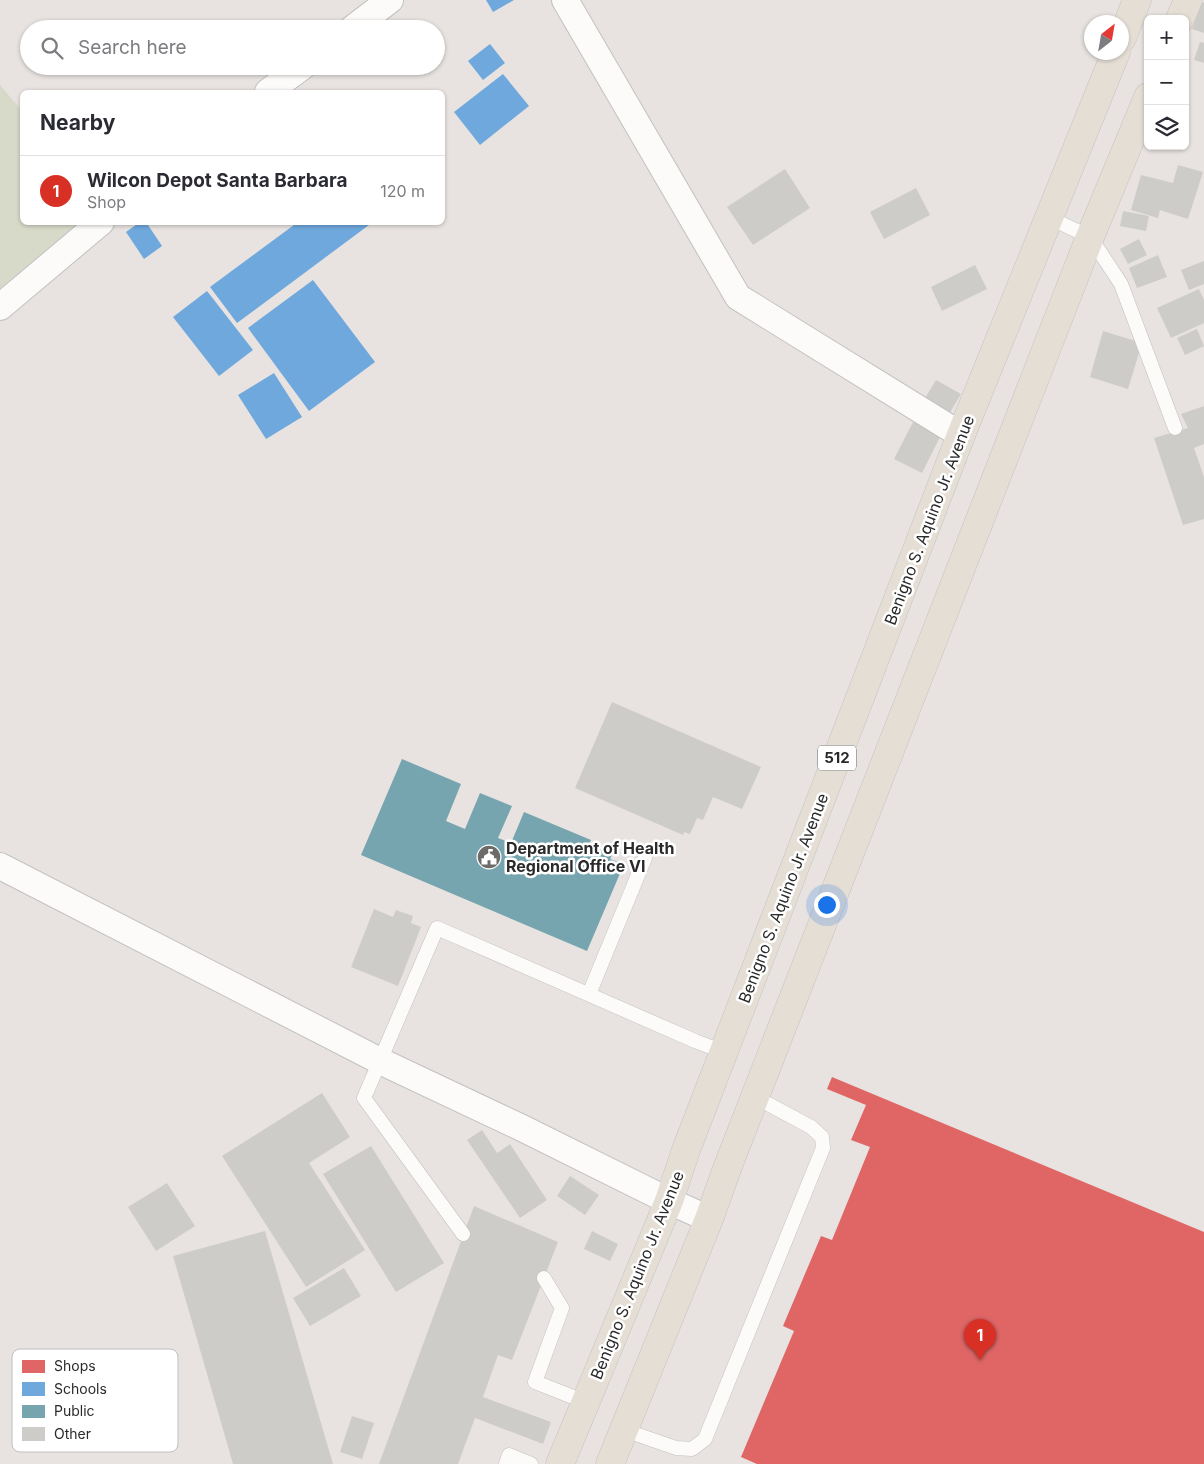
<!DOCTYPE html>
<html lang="en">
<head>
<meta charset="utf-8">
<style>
  :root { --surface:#fff; --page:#f2f2f3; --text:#2b2b33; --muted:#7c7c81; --line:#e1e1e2; --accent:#d93025 }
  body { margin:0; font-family:Inter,sans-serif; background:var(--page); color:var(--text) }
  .controls { position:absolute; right:15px; top:15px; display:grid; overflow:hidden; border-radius:8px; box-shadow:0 1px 4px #0004 }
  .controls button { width:45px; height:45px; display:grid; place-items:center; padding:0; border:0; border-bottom:1px solid var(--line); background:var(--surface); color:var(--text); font:25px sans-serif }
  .compass { position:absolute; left:1084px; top:15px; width:45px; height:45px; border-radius:50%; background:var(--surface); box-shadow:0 1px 4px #0004; rotate:31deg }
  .you { position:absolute; left:826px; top:904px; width:18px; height:18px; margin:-12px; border:4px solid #fff; border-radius:50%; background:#1a73e8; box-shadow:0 0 0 8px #1a73e833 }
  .badge { display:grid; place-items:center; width:32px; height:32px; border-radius:50%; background:var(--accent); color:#fff; font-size:16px; font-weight:700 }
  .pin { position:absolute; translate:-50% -41px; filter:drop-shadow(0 1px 2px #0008) }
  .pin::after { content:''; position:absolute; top:26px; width:18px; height:15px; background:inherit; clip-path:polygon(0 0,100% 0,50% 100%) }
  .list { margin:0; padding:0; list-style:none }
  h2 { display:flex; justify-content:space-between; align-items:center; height:65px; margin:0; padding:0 20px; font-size:21px }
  h2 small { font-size:16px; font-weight:400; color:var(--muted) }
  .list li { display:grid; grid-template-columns:32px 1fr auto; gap:15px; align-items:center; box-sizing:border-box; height:70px; padding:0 20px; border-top:1px solid var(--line) }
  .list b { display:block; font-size:19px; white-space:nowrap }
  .list p { margin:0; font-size:16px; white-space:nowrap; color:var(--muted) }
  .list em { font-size:16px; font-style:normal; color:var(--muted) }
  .icon { flex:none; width:28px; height:28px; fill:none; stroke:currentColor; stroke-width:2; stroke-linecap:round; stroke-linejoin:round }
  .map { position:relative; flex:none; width:1204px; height:1464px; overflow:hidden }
  .search { position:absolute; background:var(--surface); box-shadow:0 1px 4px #0004; left:20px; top:20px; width:425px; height:55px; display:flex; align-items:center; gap:12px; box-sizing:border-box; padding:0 18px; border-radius:28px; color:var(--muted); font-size:19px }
  .panel { position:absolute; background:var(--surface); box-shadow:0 1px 4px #0004; left:20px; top:90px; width:425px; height:135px; border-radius:8px }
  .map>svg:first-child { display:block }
  .cemetery { fill:#d7dac8 }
  .shops { fill:#e06666 }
  .schools { fill:#6fa8dc }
  .public { fill:#76a5af }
  .building { fill:#ceccc9 }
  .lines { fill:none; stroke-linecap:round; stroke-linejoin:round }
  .lane-casing { stroke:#c2c1c1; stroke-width:15 }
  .street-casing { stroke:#c2c1c1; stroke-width:28 }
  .primary-casing { stroke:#c4c2c1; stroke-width:29 }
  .lane { stroke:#fcfbfa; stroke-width:14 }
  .street { stroke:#fcfbfa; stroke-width:26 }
  .primary { stroke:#e5ded5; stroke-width:28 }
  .labels { text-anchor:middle; stroke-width:5; stroke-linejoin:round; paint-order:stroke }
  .shield { fill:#fff; stroke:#6a6a6a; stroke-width:1 }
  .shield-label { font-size:15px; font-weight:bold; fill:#2a2a2a }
  .street-label { font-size:16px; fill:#2a2a2a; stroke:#fff }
  .poi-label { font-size:16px; font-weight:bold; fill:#2a2a2a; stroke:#fff; text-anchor:start }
  .key { fill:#fff; stroke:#bfbfbf; stroke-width:1 }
  .key-label { font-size:14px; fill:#2a2a2a }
</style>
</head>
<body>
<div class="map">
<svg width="1204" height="1464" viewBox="0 0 1204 1464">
  <rect width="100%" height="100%" fill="#e8e3e0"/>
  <polygon class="cemetery" points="0,85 22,111 22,222 88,223 0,295"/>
  <polygon class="shops" points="832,1077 1204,1232 1204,1464 757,1464 741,1457 794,1331 783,1326 821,1236 832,1240 870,1147 851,1140 866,1105 827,1089"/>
  <g class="schools">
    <polygon points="486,0 514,0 493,12"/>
    <polygon points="490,44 505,63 483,80 468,61"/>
    <polygon points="503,74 529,106 480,145 454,112"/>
    <polygon points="140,222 146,222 162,246 144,259 126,232"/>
    <polygon points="298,222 373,222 237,323 210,287"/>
    <polygon points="313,280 375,362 309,411 248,328"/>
    <polygon points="207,291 253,350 219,376 173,317"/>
    <polygon points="274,373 302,417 266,439 238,395"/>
  </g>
  <polygon class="public" points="402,759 461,784 446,821 465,829 480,793 512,806 498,838 511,843 524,812 591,840 589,845 612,855 610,859 624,864 587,951 361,855"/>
  <g class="building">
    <polygon points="1202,2 1204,3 1204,33 1192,29"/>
    <polygon points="1200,42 1204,43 1204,63 1194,60"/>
    <polygon points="1178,165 1203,172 1188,219 1160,210 1158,218 1131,210 1141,175 1173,183"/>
    <polygon points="785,169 810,208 753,245 727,207"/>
    <polygon points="916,188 930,215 884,239 870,212"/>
    <polygon points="1123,211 1149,216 1146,231 1120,226"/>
    <polygon points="1139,239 1147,255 1128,264 1120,249"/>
    <polygon points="1158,255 1167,277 1137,288 1129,268"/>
    <polygon points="1204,261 1204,284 1189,290 1181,270"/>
    <polygon points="975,265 987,289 942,311 931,287"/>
    <polygon points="1199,289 1204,300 1204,323 1171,338 1157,308"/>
    <polygon points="1197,329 1204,346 1185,355 1177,338"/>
    <polygon points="1103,331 1142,343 1128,389 1090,377"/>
    <polygon points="936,380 961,394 949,414 924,400"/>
    <polygon points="1204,406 1204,444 1194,448 1204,477 1204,519 1183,525 1154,438 1188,428 1181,414"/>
    <polygon points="913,422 941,435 922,473 894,459"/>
    <polygon points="612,702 761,767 742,809 713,797 703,820 697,818 690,834 684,832 683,835 575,788"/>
    <polygon points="374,909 393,917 396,910 413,916 411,923 421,927 398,986 351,967"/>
    <polygon points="322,1093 350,1137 309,1163 365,1250 306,1287 222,1156"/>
    <polygon points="482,1130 497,1153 510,1144 547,1200 520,1218 467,1140"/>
    <polygon points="371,1146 444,1263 396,1292 323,1174"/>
    <polygon points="570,1176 599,1195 585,1215 557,1196"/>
    <polygon points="167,1183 195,1226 156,1251 128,1207"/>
    <polygon points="474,1206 558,1242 512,1360 498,1355 483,1397 551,1422 543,1444 475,1418 458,1464 379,1464"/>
    <polygon points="265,1231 333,1464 233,1464 173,1256"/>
    <polygon points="592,1231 618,1244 610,1261 584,1249"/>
    <polygon points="344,1268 361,1296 310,1326 293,1298"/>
    <polygon points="352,1416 374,1423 362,1459 340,1452"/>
  </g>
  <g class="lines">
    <g class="lane-casing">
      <g id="lane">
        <polyline points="1050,218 1090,237 1121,284 1175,428"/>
        <polyline points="589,994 645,858"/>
        <polyline points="463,1234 364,1098 437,928 695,1041 724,1052"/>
        <polyline points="544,1278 562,1308 535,1382 586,1402"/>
        <polyline points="624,1430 676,1448 692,1449 705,1439 823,1148 822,1137 811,1127 755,1097"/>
        <polyline points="506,1464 509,1455 531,1464"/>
      </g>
    </g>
    <g class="street-casing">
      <g id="street">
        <polyline points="565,0 738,297 961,435"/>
        <polyline points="352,29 390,0"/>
        <polyline points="268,92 303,66"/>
        <polyline points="0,307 101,222"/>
        <polyline points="0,866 380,1061 522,1128 669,1201 709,1219"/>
      </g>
    </g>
    <g class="primary-casing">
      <g id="primary">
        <polyline points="1180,19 1188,0"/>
        <polyline points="1122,38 1137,0"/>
        <polyline points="560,1464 669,1201 686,1150 961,435 1116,52"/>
        <polyline points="610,1464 709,1219 728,1166 1090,237 1148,97"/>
      </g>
    </g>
    <use href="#lane" class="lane"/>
    <use href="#street" class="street"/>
    <use href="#primary" class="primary"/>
  </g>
  <defs>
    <g id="civic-disc" transform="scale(1.25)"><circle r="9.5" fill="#6c6b6a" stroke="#fff"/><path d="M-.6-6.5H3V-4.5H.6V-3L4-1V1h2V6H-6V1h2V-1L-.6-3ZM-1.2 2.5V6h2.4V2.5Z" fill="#fff"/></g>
  </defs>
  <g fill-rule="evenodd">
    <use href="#civic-disc" x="489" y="857"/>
  </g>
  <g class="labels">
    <rect class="shield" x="818" y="745.5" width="38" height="25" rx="4"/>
    <g class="shield-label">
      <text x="837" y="763">512</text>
    </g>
    <g class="street-label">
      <text transform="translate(929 520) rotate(-69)" y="6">Benigno S. Aquino Jr. Avenue</text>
      <text transform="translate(783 898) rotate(-69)" y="6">Benigno S. Aquino Jr. Avenue</text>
      <text transform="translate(637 1275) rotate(-68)" y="6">Benigno S. Aquino Jr. Avenue</text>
    </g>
    <g class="poi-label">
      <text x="506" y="854">Department of Health<tspan x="506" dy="18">Regional Office VI</tspan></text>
    </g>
  </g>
  <rect x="12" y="1349" width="166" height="103" rx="8" class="key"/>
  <rect x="22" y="1360" width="23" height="13" fill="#e06666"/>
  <rect x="22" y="1382" width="23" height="14" fill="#6fa8dc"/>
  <rect x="22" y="1405" width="23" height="13" fill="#76a5af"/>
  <rect x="22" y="1427" width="23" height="14" fill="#ceccc9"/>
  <g class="key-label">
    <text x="54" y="1371">Shops</text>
    <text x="54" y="1394">Schools</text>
    <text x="54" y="1416">Public</text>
    <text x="54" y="1439">Other</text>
  </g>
</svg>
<div class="controls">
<button>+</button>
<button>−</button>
<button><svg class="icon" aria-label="layers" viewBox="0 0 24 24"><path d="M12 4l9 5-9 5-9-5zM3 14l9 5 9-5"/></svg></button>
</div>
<svg class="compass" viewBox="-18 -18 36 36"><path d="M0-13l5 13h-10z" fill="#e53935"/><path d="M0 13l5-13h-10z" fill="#7c7c81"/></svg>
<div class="you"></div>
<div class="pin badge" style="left:980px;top:1360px">1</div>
<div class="search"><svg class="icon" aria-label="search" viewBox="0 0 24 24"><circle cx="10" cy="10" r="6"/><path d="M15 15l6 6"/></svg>Search here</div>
<section class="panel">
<h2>Nearby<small></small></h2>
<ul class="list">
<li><span class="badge">1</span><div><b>Wilcon Depot Santa Barbara</b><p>Shop</p></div><em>120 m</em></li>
</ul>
</section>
</div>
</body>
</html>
